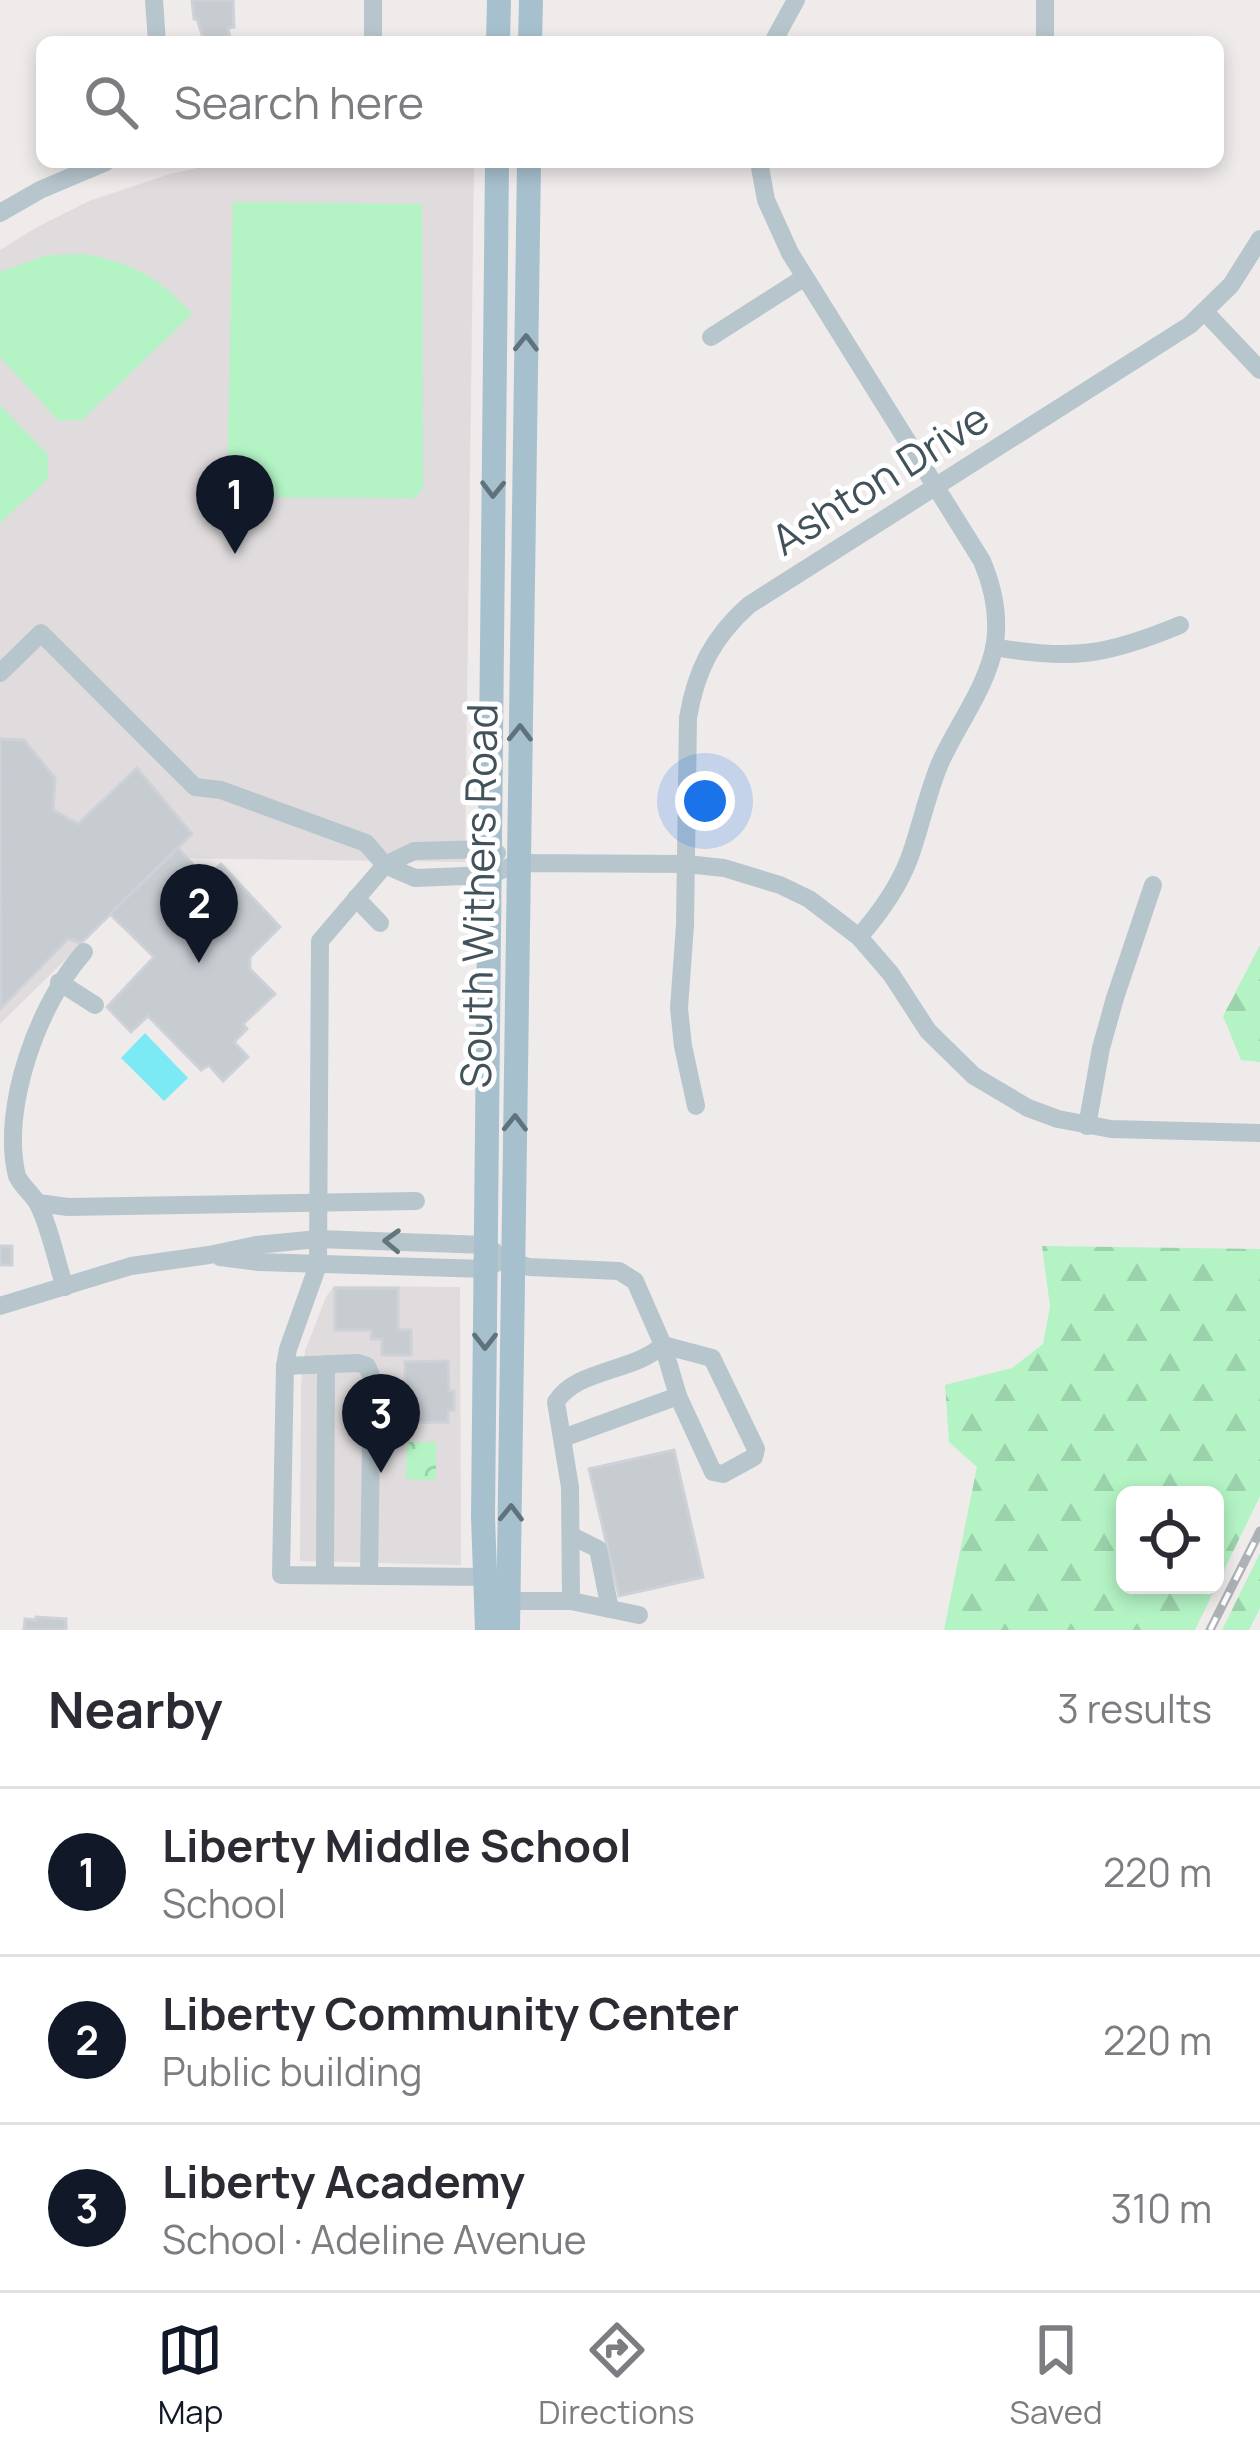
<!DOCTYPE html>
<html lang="en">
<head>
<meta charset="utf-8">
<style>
  :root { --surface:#fff; --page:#f7f7f7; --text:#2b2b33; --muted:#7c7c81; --line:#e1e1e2; --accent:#111827 }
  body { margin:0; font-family:Manrope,sans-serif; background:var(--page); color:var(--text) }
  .controls { position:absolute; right:36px; bottom:36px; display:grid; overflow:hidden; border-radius:18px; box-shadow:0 6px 18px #0003 }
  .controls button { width:108px; height:108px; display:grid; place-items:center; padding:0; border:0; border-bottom:3px solid var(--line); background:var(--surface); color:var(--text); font:60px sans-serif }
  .you { position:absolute; left:705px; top:801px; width:42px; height:42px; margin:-30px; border:9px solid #fff; border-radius:50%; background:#1a73e8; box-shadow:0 0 0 18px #1a73e833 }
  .badge { display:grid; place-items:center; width:78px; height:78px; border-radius:50%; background:var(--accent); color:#fff; font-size:39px; font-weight:700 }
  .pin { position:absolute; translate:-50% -99px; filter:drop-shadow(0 3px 6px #0008) }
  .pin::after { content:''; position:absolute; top:63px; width:42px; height:36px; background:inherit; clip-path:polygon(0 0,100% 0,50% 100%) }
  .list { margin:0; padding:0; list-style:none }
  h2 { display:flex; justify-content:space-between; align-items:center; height:156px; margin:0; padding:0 48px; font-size:51px }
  h2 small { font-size:39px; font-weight:400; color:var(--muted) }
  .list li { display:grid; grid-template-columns:78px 1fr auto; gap:36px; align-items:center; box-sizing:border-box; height:168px; padding:0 48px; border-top:3px solid var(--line) }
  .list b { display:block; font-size:45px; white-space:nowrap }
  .list p { margin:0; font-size:39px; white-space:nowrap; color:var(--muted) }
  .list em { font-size:39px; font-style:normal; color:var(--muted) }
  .icon { flex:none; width:66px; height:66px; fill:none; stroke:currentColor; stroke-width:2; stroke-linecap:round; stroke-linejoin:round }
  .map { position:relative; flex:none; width:1260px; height:1630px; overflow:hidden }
  .search { position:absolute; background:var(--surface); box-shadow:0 6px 18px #0003; left:36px; right:36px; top:36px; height:132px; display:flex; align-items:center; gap:30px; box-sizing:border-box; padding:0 42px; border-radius:18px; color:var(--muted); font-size:45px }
  .sheet { height:660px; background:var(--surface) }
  nav { display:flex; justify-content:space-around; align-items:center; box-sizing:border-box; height:168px; border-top:3px solid var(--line); background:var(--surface); font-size:33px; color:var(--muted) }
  nav a { display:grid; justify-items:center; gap:6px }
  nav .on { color:var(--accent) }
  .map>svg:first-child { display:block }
  .education { fill:#e0dcdd }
  .forest { fill:url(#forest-firs); fill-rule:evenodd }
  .park { fill:url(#park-crowns) }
  .pitch { fill:#b3f3c4 }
  .water { fill:#7beaf5 }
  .building { fill:#c7ccd1; stroke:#ced2d8; stroke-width:3 }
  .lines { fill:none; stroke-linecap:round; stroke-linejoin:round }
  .minor { stroke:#b7c6cd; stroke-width:18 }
  .major { stroke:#a7c0ce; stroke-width:24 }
  .rail-casing { stroke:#adb2b7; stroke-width:9 }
  .rail { stroke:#fff; stroke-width:4.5; stroke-dasharray:14; stroke-linecap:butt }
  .oneway { stroke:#60737d }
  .oneway2 { stroke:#65757c }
  .labels { text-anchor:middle; stroke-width:10; stroke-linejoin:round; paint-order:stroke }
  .street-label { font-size:42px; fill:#42525a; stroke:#fff }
</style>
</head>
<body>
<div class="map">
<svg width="1260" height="1630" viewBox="0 0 1260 1630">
  <defs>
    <pattern id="forest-firs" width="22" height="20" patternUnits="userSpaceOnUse" patternTransform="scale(3)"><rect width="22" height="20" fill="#b3f3c4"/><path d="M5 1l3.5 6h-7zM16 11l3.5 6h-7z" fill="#9bd2ab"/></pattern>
    <pattern id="park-crowns" width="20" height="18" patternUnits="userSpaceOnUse" patternTransform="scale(3)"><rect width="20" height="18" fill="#b3f3c4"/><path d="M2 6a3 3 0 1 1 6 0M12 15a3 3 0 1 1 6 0" fill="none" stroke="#9bd2ab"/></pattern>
  </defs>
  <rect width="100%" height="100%" fill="#efebeb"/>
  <g class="education">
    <polygon points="224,162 469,162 474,166 465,862 169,858 0,1024 0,250 37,227 89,201 170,174"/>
    <polygon points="334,1286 460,1287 461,1565 300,1561 301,1385 305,1351 326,1297"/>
  </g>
  <g class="forest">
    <polygon points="1260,945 1260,1062 1241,1060 1223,1016"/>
    <path d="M1042,1246L1260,1249V1496L1195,1630H944L977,1467L949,1442L945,1385L1012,1368L1043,1344L1050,1307ZM1215,1495V1585H1125V1495Z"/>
    <polygon points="1260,1553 1260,1608 1249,1630 1222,1630"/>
  </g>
  <polygon class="park" points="407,1442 436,1442 436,1480 406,1479"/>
  <g class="pitch">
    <polygon points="233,202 422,204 423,488 415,498 227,497"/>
    <path d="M84,254C133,263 159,277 192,314L82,420L59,421L0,357V272L48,255Z"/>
    <polygon points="0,405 48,455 48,479 0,523"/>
  </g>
  <polygon class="water" points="145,1033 188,1078 164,1101 121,1058"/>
  <g class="building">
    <polygon points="192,0 233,0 234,27 228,28 230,37 204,41 197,19 194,19"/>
    <polygon points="0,739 24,740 55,778 53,810 78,824 137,768 192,834 81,943 68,939 1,1008"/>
    <polygon points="178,848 199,871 194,877 200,883 221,864 280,927 250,957 250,969 275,994 243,1024 247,1029 234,1042 248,1057 223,1081 209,1065 201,1070 148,1016 131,1032 107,1007 154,957 110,914"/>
    <rect x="0" y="1246" width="12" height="19"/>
    <polygon points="335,1288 398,1288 398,1330 411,1330 411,1355 382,1355 382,1339 371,1339 372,1330 335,1330"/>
    <polygon points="448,1361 449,1391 454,1391 454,1410 448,1411 448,1422 406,1423 405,1362"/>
    <polygon points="674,1450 703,1577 619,1596 589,1469"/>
    <polygon points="36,1617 66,1619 66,1630 24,1630 25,1619 36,1620"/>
  </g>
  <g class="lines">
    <g class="minor">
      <polyline points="154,0 157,42"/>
      <polyline points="373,0 373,42"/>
      <polyline points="773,42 796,0"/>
      <polyline points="1045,42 1045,0"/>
      <path d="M759,162L766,200L790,253L982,561C993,587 999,614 995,643C988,685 959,722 941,761C927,793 921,827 909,859C898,888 880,913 859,937"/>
      <polyline points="0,213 40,190 106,162"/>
      <polyline points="1205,312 1260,370"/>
      <polyline points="711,337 805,277"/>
      <path d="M994,647C1072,661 1108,655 1180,625"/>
      <polyline points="0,673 41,633 195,787 221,790 366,843 385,865 415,878 490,875 518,863 686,864 724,868 780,885 809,899 859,937 891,974 928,1031 974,1076 1028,1108 1058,1119 1111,1129 1260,1133"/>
      <polyline points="356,898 380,923"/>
      <polyline points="59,982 95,1005"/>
      <path d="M696,1106L683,1046L679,1008L685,925L688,718C696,670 713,637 749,605L1190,325L1231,285L1260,239"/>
      <polyline points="1087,1126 1101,1048 1115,998 1153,885"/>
      <polyline points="38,1203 68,1207 416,1201"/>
      <polyline points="220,1257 258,1262 485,1269 496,1263"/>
      <path d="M65,1287C56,1261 51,1231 39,1206C34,1195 22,1187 17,1176C0,1108 39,1003 84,952"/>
      <path d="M0,1306L131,1266L209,1255L256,1245L318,1239L486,1245L503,1259L529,1267L619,1271L635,1281L663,1345C634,1372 576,1369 556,1402L570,1487L571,1601H509"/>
      <polyline points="663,1345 678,1396"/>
      <polyline points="285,1366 358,1363 367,1366 372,1378 369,1576"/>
      <polyline points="563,1438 678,1396 713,1472 723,1474 754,1457 756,1449 712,1358 663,1345"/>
      <polyline points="572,1536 598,1549 610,1609"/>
      <polyline points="325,1575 326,1364"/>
      <polyline points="485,1577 281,1575 285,1366 288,1349 318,1265 320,941 385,865 414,851 490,849 497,853"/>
      <polyline points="571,1601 639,1615"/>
    </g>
    <g class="major">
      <polyline points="498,42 499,0"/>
      <polyline points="530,42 531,0"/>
      <polyline points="487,1630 483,1516 497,162"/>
      <polyline points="508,1630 529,162"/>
    </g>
    <g class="rail-casing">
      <polyline id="rail" points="1210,1630 1260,1531"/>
    </g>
    <use href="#rail" class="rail"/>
  </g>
  <defs><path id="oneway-chevron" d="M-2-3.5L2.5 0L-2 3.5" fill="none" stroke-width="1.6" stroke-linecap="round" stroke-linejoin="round" transform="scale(3)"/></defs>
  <g class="oneway">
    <use href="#oneway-chevron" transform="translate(526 343) rotate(-89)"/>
    <use href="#oneway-chevron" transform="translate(493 489) rotate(91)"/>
    <use href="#oneway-chevron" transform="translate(520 733) rotate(-89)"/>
    <use href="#oneway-chevron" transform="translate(515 1123) rotate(-89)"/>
    <use href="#oneway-chevron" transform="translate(485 1341) rotate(90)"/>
    <use href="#oneway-chevron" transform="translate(511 1513) rotate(-89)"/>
  </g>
  <use class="oneway2" href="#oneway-chevron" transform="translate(392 1241) rotate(-178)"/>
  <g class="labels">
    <g class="street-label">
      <text transform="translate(880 479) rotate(-32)" y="15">Ashton Drive</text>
      <text transform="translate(479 896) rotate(-89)" y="15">South Withers Road</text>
    </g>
  </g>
</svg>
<div class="controls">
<button><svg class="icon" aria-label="locate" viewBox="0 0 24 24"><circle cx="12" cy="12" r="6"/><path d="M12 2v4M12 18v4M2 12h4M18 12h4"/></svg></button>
</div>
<div class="you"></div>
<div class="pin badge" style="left:235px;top:554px">1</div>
<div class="pin badge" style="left:199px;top:963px">2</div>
<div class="pin badge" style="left:381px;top:1473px">3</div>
<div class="search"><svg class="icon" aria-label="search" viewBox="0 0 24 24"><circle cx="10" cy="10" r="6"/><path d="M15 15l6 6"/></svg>Search here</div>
</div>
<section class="sheet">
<h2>Nearby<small>3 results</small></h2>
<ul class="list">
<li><span class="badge">1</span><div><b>Liberty Middle School</b><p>School</p></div><em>220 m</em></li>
<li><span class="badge">2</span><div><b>Liberty Community Center</b><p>Public building</p></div><em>220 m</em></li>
<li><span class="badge">3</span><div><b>Liberty Academy</b><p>School · Adeline Avenue</p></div><em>310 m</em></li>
</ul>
</section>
<nav>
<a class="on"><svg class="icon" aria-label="map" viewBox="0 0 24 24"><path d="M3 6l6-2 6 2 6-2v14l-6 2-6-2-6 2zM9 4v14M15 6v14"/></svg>Map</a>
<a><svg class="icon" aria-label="directions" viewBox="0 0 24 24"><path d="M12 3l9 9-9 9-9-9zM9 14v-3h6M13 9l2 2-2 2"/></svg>Directions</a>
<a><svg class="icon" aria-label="saved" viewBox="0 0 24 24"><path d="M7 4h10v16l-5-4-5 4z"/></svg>Saved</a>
</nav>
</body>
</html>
